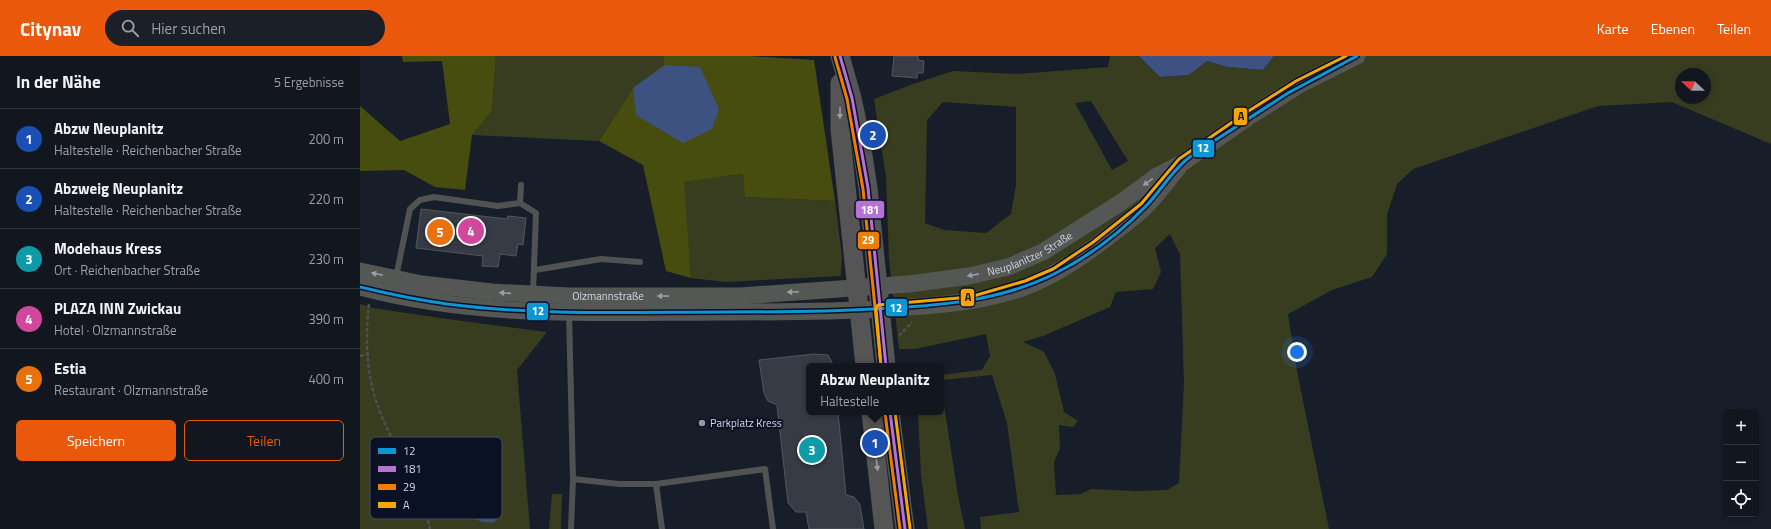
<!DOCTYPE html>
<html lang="de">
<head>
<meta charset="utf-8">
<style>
  :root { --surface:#12161f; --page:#1b1f28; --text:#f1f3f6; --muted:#9c9fa4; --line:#31353d; --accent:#ea580c }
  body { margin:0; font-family:"Titillium Web",sans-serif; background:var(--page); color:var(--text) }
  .controls { position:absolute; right:12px; bottom:12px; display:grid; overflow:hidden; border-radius:6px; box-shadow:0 2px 6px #0003 }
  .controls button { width:36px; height:36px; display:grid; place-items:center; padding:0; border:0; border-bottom:1px solid var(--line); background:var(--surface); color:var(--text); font:20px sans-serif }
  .compass { position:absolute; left:1315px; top:12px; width:36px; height:36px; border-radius:50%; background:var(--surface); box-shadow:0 2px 6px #0003; rotate:292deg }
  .you { position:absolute; left:937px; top:296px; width:14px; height:14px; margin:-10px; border:3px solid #fff; border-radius:50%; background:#1a73e8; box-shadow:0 0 0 6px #1a73e833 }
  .badge { display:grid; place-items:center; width:26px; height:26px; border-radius:50%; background:var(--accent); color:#fff; font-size:13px; font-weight:700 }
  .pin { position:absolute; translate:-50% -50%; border:2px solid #fff; box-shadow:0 1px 4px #0006 }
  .popup { position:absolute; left:446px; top:307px; width:138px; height:52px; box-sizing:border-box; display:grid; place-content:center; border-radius:6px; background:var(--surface); filter:drop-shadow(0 1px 3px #0005); font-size:13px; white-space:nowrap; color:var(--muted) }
  .popup b { font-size:15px; color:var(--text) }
  .popup::after { content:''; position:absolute; left:50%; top:100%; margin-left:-8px; border:8px solid transparent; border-top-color:var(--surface) }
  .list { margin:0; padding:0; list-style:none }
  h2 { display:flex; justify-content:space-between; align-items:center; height:52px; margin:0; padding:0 16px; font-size:17px }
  h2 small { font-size:13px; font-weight:400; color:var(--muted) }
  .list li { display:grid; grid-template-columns:26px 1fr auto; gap:12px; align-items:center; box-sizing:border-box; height:60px; padding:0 16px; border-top:1px solid var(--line) }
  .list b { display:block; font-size:15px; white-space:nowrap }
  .list p { margin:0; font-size:13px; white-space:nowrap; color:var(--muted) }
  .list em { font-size:13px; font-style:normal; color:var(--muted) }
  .actions { display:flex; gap:8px; padding:12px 16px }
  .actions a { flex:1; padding:9px 0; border:1px solid var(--accent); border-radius:6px; text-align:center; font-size:14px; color:var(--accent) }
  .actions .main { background:var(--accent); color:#fff }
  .icon { flex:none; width:22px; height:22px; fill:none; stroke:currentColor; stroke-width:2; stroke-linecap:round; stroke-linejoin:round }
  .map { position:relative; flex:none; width:1411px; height:473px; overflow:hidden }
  header { display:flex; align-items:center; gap:24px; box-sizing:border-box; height:56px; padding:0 20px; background:var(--accent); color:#fff }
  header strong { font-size:19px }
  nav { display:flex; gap:22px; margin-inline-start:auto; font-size:14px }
  .search { width:280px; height:36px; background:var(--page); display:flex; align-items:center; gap:10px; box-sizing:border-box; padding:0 14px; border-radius:22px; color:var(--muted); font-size:15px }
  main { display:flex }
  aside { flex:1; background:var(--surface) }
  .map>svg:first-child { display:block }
  .green { fill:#393d1f; fill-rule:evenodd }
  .forest { fill:#474c0f }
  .water { fill:#3e5282 }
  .building { fill:#373b45; stroke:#515660 }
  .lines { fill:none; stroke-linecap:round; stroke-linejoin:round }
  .path { stroke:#4d4f51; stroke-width:2.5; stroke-dasharray:4 2; stroke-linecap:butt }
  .service { stroke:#515352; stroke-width:6 }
  .secondary { stroke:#555754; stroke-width:17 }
  .primary { stroke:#545554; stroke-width:19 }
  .bus-1-casing { stroke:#0a1125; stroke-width:6 }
  .bus-2-casing { stroke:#0a1125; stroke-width:6 }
  .bus-3-casing { stroke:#0a1125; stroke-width:6 }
  .bus-4-casing { stroke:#0a1125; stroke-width:6 }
  .bus-1 { stroke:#0d96d4; stroke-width:3 }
  .bus-2 { stroke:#b673d3; stroke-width:3 }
  .bus-3 { stroke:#ef7d00; stroke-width:3 }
  .bus-4 { stroke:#f7a600; stroke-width:3 }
  .oneway { fill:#999da5 }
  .oneway2 { fill:#9a9ea5 }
  .poi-dot { fill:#9197a4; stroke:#0a1125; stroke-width:1.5 }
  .labels { text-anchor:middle; stroke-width:4; stroke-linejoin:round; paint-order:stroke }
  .street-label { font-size:11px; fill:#d2d8e7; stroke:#0a1125 }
  .poi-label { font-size:11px; fill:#d2d8e7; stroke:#0a1125; text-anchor:start }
  .key { fill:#0a1125; stroke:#464d5f; stroke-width:1 }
  .key-label { font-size:11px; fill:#d2d8e7 }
  .line-badge { stroke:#0a1125; stroke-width:1.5 }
  .badge-label { font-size:11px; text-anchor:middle; font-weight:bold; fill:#fff }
  .pale-badge-label { font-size:11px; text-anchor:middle; font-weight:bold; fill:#111 }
</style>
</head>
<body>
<header>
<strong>Citynav</strong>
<div class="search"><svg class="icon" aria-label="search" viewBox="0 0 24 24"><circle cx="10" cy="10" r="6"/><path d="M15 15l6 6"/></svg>Hier suchen</div>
<nav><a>Karte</a><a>Ebenen</a><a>Teilen</a></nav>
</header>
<main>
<aside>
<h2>In der Nähe<small>5 Ergebnisse</small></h2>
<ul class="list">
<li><span class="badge" style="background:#1a4fb4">1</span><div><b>Abzw Neuplanitz</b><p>Haltestelle · Reichenbacher Straße</p></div><em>200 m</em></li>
<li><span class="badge" style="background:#1a4fb4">2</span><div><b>Abzweig Neuplanitz</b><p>Haltestelle · Reichenbacher Straße</p></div><em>220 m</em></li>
<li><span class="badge" style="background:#0f9aa8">3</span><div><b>Modehaus Kress</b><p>Ort · Reichenbacher Straße</p></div><em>230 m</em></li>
<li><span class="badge" style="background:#d1479c">4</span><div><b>PLAZA INN Zwickau</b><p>Hotel · Olzmannstraße</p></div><em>390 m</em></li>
<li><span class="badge" style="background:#e8710a">5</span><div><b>Estia</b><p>Restaurant · Olzmannstraße</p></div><em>400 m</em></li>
</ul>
<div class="actions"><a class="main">Speichern</a><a>Teilen</a></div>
</aside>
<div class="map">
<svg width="1411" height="473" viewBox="0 0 1411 473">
  <rect width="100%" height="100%" fill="#181e29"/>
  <g class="green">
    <polygon points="136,0 304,0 305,9 273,32 239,85 112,79 132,55"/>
    <path d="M750,0H779L800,21L829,19L847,5L867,11L903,14L914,0H1411V88L1312,46L1238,50L1053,113L1037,128L1027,158V198L1012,221L972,234L928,258L936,310L969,473H621L620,461L659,456L647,367L632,319L581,324V319L622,314L630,300L626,278L555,293H539L529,202L526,121L514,43L553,28L593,15L658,18L748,11ZM1321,18H1345V42H1321ZM731,45L768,105L752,114L715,47ZM583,46L656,51V129L651,158L626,177L584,174L565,167L567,64ZM810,178L820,198L824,327L819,427L807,434L774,435L731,433L721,438L696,439L694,406L700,392L699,369L713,371L718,365L704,356L695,318L684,296L663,286L683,280L750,251L756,236L793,233L801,216L795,192Z"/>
    <polygon points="383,118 386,141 475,145 482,200 481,220 366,226 331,222 323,126"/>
    <polygon points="0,248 13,252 80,262 187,276 157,314 170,473 0,473"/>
    <polygon points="581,342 584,349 598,440 605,473 568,473 561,418 558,356 581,356"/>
    <polygon points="192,438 202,438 201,473 189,473"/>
  </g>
  <g class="forest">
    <polygon points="42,0 136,0 132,55 112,79 105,134 75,131 44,114 0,115 0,50 40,85 90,68 82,5 43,6"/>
    <polygon points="304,0 390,0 454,4 475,145 385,141 383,118 324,126 331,222 306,215 283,109 239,85 273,32 304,9"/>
  </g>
  <g class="water">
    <polygon points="779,0 914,0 903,14 867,11 847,5 829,19 800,21"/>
    <polygon points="305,9 340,11 359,53 352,73 323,87 276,59 273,32"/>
    <path d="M80,408C93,416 98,428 103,442L97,450H87C81,443 59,425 69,414C71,411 77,409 80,408Z"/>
    <path d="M125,438L134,444L139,454L135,466C118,467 115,466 111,449L116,439Z"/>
  </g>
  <g class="building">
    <polygon points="534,0 558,0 558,4 564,5 563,17 557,17 557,22 532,20"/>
    <polygon points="61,153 147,163 148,160 166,162 163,189 158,188 156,200 140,198 138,211 122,210 123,200 56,192"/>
    <polygon points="454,298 468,299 474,310 449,310 449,356 478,356 486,439 494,441 500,449 504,473 449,473 446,456 436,456 428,447 417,349 408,345 404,337 399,304"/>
  </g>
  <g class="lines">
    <g class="path">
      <path d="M9,248C5,281 6,321 19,353C34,393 61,431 70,473"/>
      <polyline points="539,280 552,266"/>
      <polyline points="0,300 9,298"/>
      <polyline points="23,440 54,431"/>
    </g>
    <g class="service">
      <polyline points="160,147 161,129"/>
      <polyline points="175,214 241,203 280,206"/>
      <polyline points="36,221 50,153 60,144 74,141 138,150 160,147 176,157 173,237"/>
      <polyline points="209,257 213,423 211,473"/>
      <polyline points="213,423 259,428 296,428 405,413 413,473"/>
      <polyline points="296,428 302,473"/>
    </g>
    <g class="secondary">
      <path id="s1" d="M0,215L62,228L132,236L209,240H380L549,228L609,220L648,211L683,196L760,147L797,120L822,107L890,60L939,29L997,0"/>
      <path d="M0,231C119,263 242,256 363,256C415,256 467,256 520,253C569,250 618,248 665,231C699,218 729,196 757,174C766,167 776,160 784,152C797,140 807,125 818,112"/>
    </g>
    <g class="primary">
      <polyline points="480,0 492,42 500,80 508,132 526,310"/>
      <polyline points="480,27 480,73 505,310"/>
      <polyline points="511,356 524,473"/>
      <polyline points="530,356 545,473"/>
    </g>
    <g class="bus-1-casing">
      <path id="bus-1" d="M0,231C29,238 58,244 87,248C180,260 273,256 366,256C415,256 464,256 513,253C575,250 638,246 694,218C728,201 761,176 787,149C802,133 813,113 831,100L928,37L997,0"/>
    </g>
    <g class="bus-2-casing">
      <g id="bus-2">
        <polyline points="480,0 492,42 508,132 526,310"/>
        <polyline points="530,356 545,473"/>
      </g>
    </g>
    <g class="bus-3-casing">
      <g id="bus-3">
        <polyline points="475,1 487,43 503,133 521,310"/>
        <polyline points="525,357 540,473"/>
      </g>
    </g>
    <g class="bus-4-casing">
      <g id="bus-4">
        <polyline points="521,310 516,253 518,249 610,241 665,225 693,213 732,187 781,148 819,103 887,56 936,25 986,0"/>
        <polyline points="535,356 550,472"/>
      </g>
    </g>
    <use href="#bus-1" class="bus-1"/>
    <use href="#bus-2" class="bus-2"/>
    <use href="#bus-3" class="bus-3"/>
    <use href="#bus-4" class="bus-4"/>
  </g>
  <defs><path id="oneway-solid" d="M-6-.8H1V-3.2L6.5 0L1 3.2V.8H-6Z"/></defs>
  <g class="oneway">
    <use href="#oneway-solid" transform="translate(480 57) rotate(90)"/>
    <use href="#oneway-solid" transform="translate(517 409) rotate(83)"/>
  </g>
  <g class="oneway2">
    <use href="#oneway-solid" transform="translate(788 126) rotate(144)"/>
    <use href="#oneway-solid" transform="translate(17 218) rotate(-168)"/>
    <use href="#oneway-solid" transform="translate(613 219) rotate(169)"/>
    <use href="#oneway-solid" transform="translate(433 236) rotate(177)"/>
    <use href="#oneway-solid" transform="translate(145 237) rotate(-176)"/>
    <use href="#oneway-solid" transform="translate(303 240) rotate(-179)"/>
  </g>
  <circle class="poi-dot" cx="342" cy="367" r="4"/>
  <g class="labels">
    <g class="street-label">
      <text dy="4" stroke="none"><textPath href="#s1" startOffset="677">Neuplanitzer Straße</textPath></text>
      <text dy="4" stroke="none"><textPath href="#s1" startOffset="250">Olzmannstraße</textPath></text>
    </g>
    <g class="poi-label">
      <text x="350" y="371">Parkplatz Kress</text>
    </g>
  </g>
  <rect x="10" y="381" width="132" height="82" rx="6" class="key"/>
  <rect x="18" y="392" width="18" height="6" fill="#0d96d4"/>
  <rect x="18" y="410" width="18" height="6" fill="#b673d3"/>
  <rect x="18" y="428" width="18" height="6" fill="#ef7d00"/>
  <rect x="18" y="446" width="18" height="6" fill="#f7a600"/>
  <g class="key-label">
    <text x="43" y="399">12</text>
    <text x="43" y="417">181</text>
    <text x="43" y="435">29</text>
    <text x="43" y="453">A</text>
  </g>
  <g class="line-badge">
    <rect x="873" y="51" width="15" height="19" rx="4" fill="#f7a600"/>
    <rect x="832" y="83" width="23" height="19" rx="4" fill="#0d96d4"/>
    <rect x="495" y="144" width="30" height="19" rx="4" fill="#b673d3"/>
    <rect x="497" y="175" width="23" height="19" rx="4" fill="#ef7d00"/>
    <rect x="600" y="232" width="15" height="19" rx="4" fill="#f7a600"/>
    <rect x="525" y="242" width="23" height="19" rx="4" fill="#0d96d4"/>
    <rect x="166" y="246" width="23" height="19" rx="4" fill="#0d96d4"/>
  </g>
  <g class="badge-label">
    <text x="843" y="96">12</text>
    <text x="510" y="158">181</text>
    <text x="508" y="188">29</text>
    <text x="536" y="256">12</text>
    <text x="178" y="259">12</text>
  </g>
  <g class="pale-badge-label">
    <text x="881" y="64">A</text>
    <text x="608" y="245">A</text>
  </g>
</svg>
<div class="controls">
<button>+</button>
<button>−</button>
<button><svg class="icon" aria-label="locate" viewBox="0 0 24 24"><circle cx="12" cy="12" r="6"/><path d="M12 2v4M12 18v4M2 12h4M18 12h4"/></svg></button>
</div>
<svg class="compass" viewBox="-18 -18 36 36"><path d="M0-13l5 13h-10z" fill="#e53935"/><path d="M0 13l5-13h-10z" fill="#9c9fa4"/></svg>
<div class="you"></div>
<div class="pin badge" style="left:515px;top:387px;background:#1a4fb4">1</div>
<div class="popup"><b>Abzw Neuplanitz</b>Haltestelle</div>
<div class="pin badge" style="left:513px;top:79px;background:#1a4fb4">2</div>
<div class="pin badge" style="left:452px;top:394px;background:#0f9aa8">3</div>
<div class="pin badge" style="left:111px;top:175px;background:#d1479c">4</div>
<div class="pin badge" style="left:80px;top:176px;background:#e8710a">5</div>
</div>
</main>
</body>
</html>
